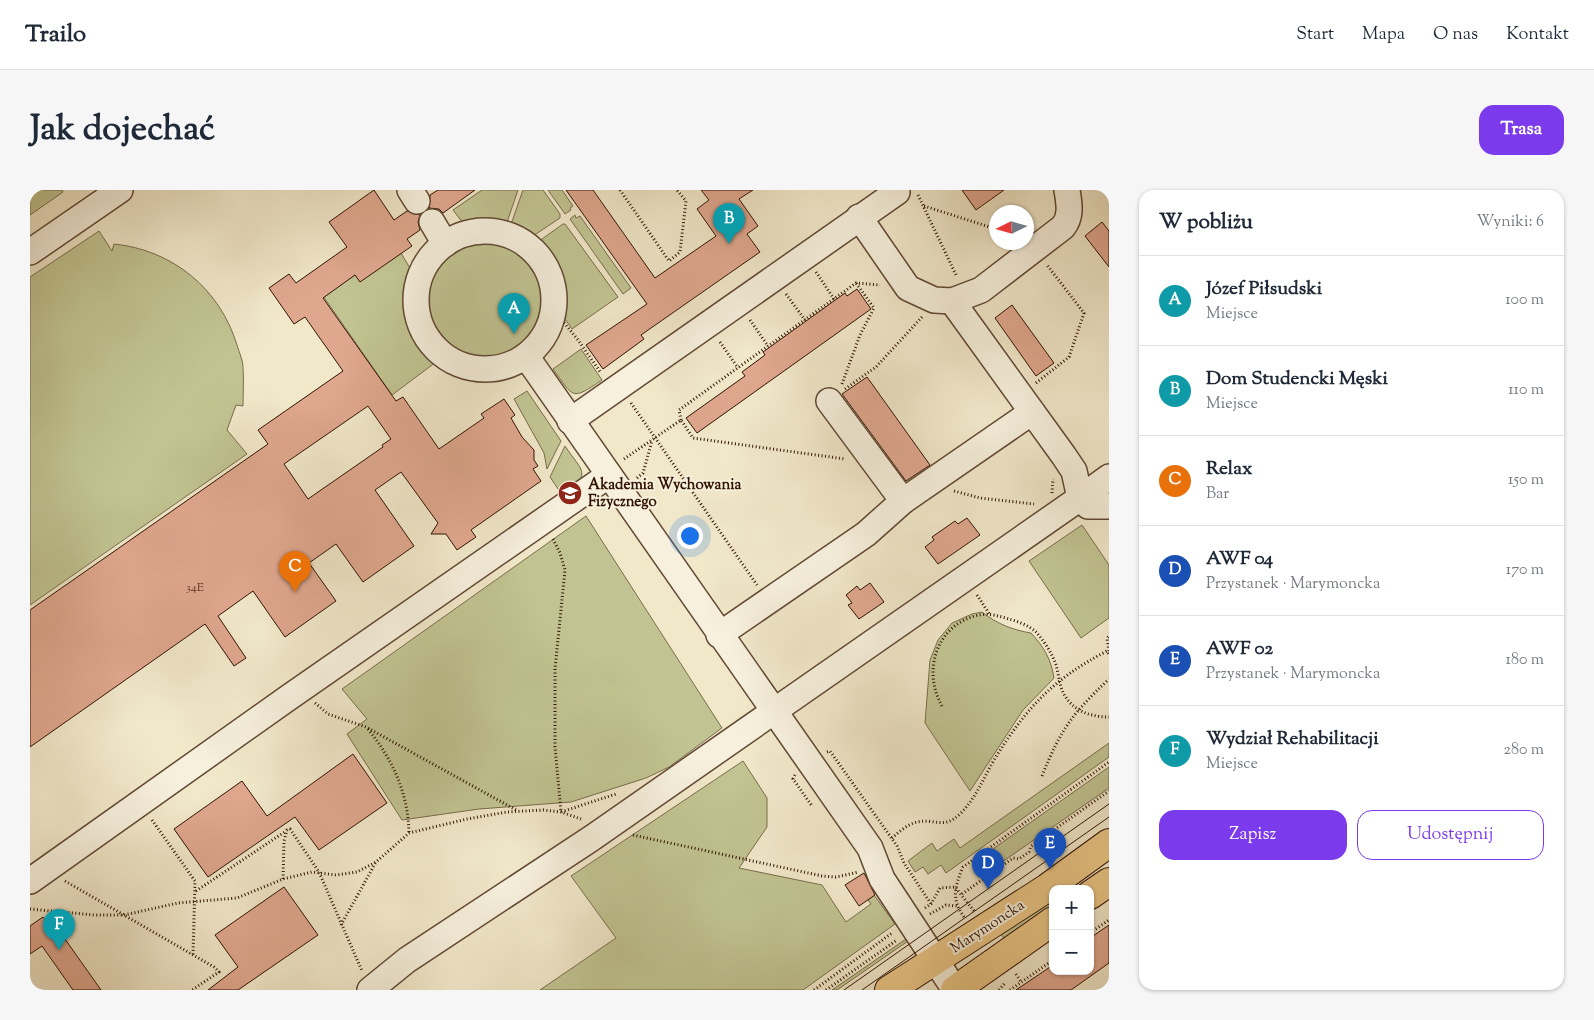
<!DOCTYPE html>
<html lang="pl">
<head>
<meta charset="utf-8">
<style>
  :root { --surface:#fff; --page:#f6f6f7; --text:#1f2937; --muted:#747a83; --line:#e0e1e3; --accent:#7c3aed }
  body { margin:0; font-family:"Sorts Mill Goudy",serif; background:var(--page); color:var(--text) }
  .controls { position:absolute; right:15px; bottom:15px; display:grid; overflow:hidden; border-radius:10px; box-shadow:0 1px 4px #0004 }
  .controls button { width:45px; height:45px; display:grid; place-items:center; padding:0; border:0; border-bottom:1px solid var(--line); background:var(--surface); color:var(--text); font:25px sans-serif }
  .compass { position:absolute; left:959px; top:15px; width:45px; height:45px; border-radius:50%; background:var(--surface); box-shadow:0 1px 4px #0004; rotate:265deg }
  .you { position:absolute; left:659px; top:345px; width:18px; height:18px; margin:-12px; border:4px solid #fff; border-radius:50%; background:#1a73e8; box-shadow:0 0 0 8px #1a73e833 }
  .badge { display:grid; place-items:center; width:32px; height:32px; border-radius:50%; background:var(--accent); color:#fff; font-size:16px; font-weight:700 }
  .pin { position:absolute; translate:-50% -41px; filter:drop-shadow(0 1px 2px #0008) }
  .pin::after { content:''; position:absolute; top:26px; width:18px; height:15px; background:inherit; clip-path:polygon(0 0,100% 0,50% 100%) }
  .list { margin:0; padding:0; list-style:none }
  h2 { display:flex; justify-content:space-between; align-items:center; height:65px; margin:0; padding:0 20px; font-size:21px }
  h2 small { font-size:16px; font-weight:400; color:var(--muted) }
  .list li { display:grid; grid-template-columns:32px 1fr auto; gap:15px; align-items:center; box-sizing:border-box; height:90px; padding:0 20px; border-top:1px solid var(--line) }
  .list b { display:block; font-size:19px; white-space:nowrap }
  .list p { margin:0; font-size:16px; white-space:nowrap; color:var(--muted) }
  .list em { font-size:16px; font-style:normal; color:var(--muted) }
  .actions { display:flex; gap:10px; padding:15px 20px }
  .actions a { flex:1; padding:11px 0; border:1px solid var(--accent); border-radius:15px; text-align:center; font-size:18px; color:var(--accent) }
  .actions .main { background:var(--accent); color:#fff }
  .map { position:relative; flex:none; width:1079px; height:800px; overflow:hidden; border-radius:15px }
  header { display:flex; align-items:center; gap:30px; box-sizing:border-box; height:70px; padding:0 25px; background:var(--surface); border-bottom:1px solid var(--line) }
  header strong { font-size:24px }
  nav { display:flex; gap:28px; margin-inline-start:auto; font-size:18px }
  .intro { display:flex; align-items:center; justify-content:space-between; box-sizing:border-box; height:120px; padding:0 30px }
  h1 { margin:0; font-size:35px }
  .button { padding:12px 22px; border-radius:15px; background:var(--accent); color:#fff; font-size:18px; font-weight:700 }
  main { display:flex; gap:30px; padding:0 30px }
  aside { flex:1; background:var(--surface); border-radius:15px; box-shadow:0 1px 4px #0004 }
  .map>svg:first-child { display:block }
  .green { fill:#c1c492; stroke:#796c4a }
  .building { fill:#dfa78e; stroke:#311301; fill-rule:evenodd }
  .lines { fill:none; stroke-linecap:round; stroke-linejoin:round }
  .minor-casing { stroke:#614833; stroke-width:28 }
  .major-casing { stroke:#311301; stroke-width:30 }
  .path { stroke:#311301; stroke-width:3; stroke-dasharray:1 2.5; stroke-linecap:butt }
  .minor { stroke:#f6f0dd; stroke-width:25 }
  .major { stroke:#e8c485; stroke-width:28 }
  .tram { stroke:#311301; stroke-width:1 }
  .labels { text-anchor:middle; stroke-width:4; stroke-linejoin:round; paint-order:stroke }
  .number-label { font-size:12px; fill:#5c3824 }
  .poi-label { font-size:15px; font-weight:bold; fill:#311301; stroke:#f6f0dd; text-anchor:start }
  .street-label { font-size:15px; fill:#311301; stroke:#f6f0dd }
</style>
</head>
<body>
<header>
<strong>Trailo</strong>
<nav><a>Start</a><a>Mapa</a><a>O nas</a><a>Kontakt</a></nav>
</header>
<div class="intro"><h1>Jak dojechać</h1><a class="button">Trasa</a></div>
<main>
<div class="map">
<svg width="1079" height="800" viewBox="0 0 1079 800">
  <rect width="100%" height="100%" fill="#f1e8ca"/>
  <filter id="stains"><feTurbulence type="fractalNoise" baseFrequency=".004" numOctaves="4"/><feColorMatrix values="0 0 0 0 .2 0 0 0 0 .09 0 0 0 0 .02 0 0 0 .5 -.17"/></filter>
  <radialGradient id="worn" r=".72"><stop offset=".6" stop-color="#630" stop-opacity="0"/><stop offset="1" stop-color="#630" stop-opacity=".3"/></radialGradient>
  <g class="green">
    <polygon points="0,0 32,0 33,2 0,25"/>
    <polygon points="452,0 488,0 475,38 463,35 436,37 423,20"/>
    <polygon points="493,0 513,0 530,24 530,28 500,48 479,40"/>
    <polygon points="518,0 532,0 543,16 540,18 541,20 535,24"/>
    <polygon points="545,25 546,28 550,26 601,98 593,104 540,29"/>
    <path d="M533,34H535L588,107L542,139L530,122C532,95 523,74 505,54Z"/>
    <path d="M69,41L82,61L84,54C143,60 190,99 207,155C209,162 213,170 213,178C214,190 213,203 213,216L206,215L197,240L217,264L0,415V87Z"/>
    <circle cx="453" cy="110" r="61"/>
    <path d="M371,63L384,85C375,117 381,148 406,172L362,205L293,106L326,84Z"/>
    <path d="M551,159L572,190C541,211 544,208 523,179Z"/>
    <polygon points="497,201 531,251 517,279 514,263 484,209"/>
    <path d="M535,256C554,284 562,283 532,305L520,287Z"/>
    <polygon points="556,326 692,538 639,577 616,588 541,612 449,619 372,630 317,544 337,529 312,499"/>
    <polygon points="1052,335 1079,375 1079,428 1051,448 999,371"/>
    <path d="M952,422C967,434 983,440 1001,443C1014,457 1021,469 1024,488L993,520L940,601L895,533L900,470L908,450L922,433L942,424Z"/>
    <polygon points="1079,553 1079,567 916,683 911,675 898,684 893,677 885,682 878,671 902,653 907,661 924,649 930,658"/>
    <polygon points="713,571 737,608 737,637 709,678 792,695 816,732 841,714 838,710 844,705 865,734 773,800 510,800 586,748 541,686"/>
    <polygon points="1079,577 1079,598 965,677 959,670 956,671 953,666"/>
    <polygon points="1023,706 1023,720 977,752 970,743"/>
    <polygon points="876,749 878,751 807,800 802,800"/>
  </g>
  <g class="building">
    <path d="M344,0L364,30L377,21L390,25L388,32L390,40L377,49L382,56L330,92L325,85L293,108L366,211L373,207L409,259L454,228L451,224L474,209L485,225L481,228L492,247L504,260V270L508,276L503,279L511,291L441,340L446,347L427,360L416,344H401L408,333L371,282L345,300L384,356L333,392L306,354L279,373L306,411L255,447L223,401L188,426L216,468L204,476L175,434L0,557V420L238,254L228,240L313,181L275,127L264,134L239,98L259,84L266,93L317,57L299,32ZM338,216L361,249L352,255L353,257L278,309L254,274Z"/>
    <polygon points="408,0 445,0 413,23 409,19 399,18 400,5"/>
    <polygon points="536,0 563,0 625,88 686,46 667,19 679,10 671,0 723,0 709,9 728,36 717,44 730,62 611,145 614,149 573,179 556,155 617,114"/>
    <polygon points="932,0 974,0 946,20"/>
    <polygon points="1072,32 1079,41 1079,77 1055,46"/>
    <polygon points="827,99 841,119 667,243 656,228 715,186 712,182 735,165 733,162 815,103 817,106"/>
    <polygon points="982,115 1024,173 1006,186 965,128"/>
    <polygon points="837,187 900,275 876,291 812,204"/>
    <polygon points="937,328 950,345 908,374 895,357 904,350 902,347 925,331 928,334"/>
    <polygon points="840,393 854,412 829,429 818,415 822,413 816,405 827,396 830,400"/>
    <polygon points="323,564 357,613 289,660 265,627 178,687 144,639 212,591 237,626"/>
    <polygon points="834,683 845,705 829,716 815,695"/>
    <polygon points="254,697 288,745 208,800 178,800 208,777 185,745"/>
    <polygon points="13,727 19,734 23,732 71,800 43,800 12,756 0,764 0,736"/>
    <polygon points="1079,735 1079,773 1041,800 986,800 1023,775 1023,781 1060,781 1060,748"/>
  </g>
  <g class="lines">
    <g class="minor-casing">
      <g id="minor">
        <polyline points="380,0 387,11"/>
        <path d="M829,27L878,98L904,110L922,111L951,100L1033,37C1042,26 1039,13 1037,0"/>
        <polyline points="402,32 415,54"/>
        <circle cx="455" cy="110" r="69"/>
        <polyline points="0,62 90,0"/>
        <polyline points="496,166 840,658 852,689 925,800"/>
        <polyline points="799,211 873,311"/>
        <polyline points="540,231 867,2"/>
        <polyline points="1079,287 1050,308 1058,316 1079,316"/>
        <polyline points="689,445 836,344 873,311 1002,222"/>
        <polyline points="0,691 258,508 579,285"/>
        <polyline points="340,800 377,770 562,648 1050,308 1044,281 1034,266 922,111"/>
      </g>
    </g>
    <g class="major-casing">
      <g id="major">
        <polyline points="1060,705 1079,692"/>
        <polyline points="859,800 1017,698 1079,653"/>
        <polyline points="925,800 1023,731"/>
      </g>
    </g>
    <g class="path">
      <polyline points="590,0 639,71 650,62 656,11 647,0"/>
      <polyline points="888,5 927,87"/>
      <polyline points="894,16 966,39"/>
      <polyline points="786,82 804,109"/>
      <polyline points="756,104 775,130"/>
      <polyline points="523,119 548,150 571,183"/>
      <polyline points="720,130 738,156"/>
      <polyline points="690,152 708,178"/>
      <polyline points="1006,193 1039,167 1054,123 1017,75"/>
      <polyline points="812,194 830,145 844,118 826,93"/>
      <polyline points="815,199 846,177 892,127"/>
      <polyline points="601,213 727,395"/>
      <polyline points="651,230 649,220 826,93 850,95"/>
      <polyline points="594,269 651,230 663,248 815,269"/>
      <polyline points="607,288 613,283 622,251"/>
      <polyline points="924,301 950,308 1004,314"/>
      <polyline points="1022,303 1023,289"/>
      <polyline points="523,349 530,363 535,380 525,479 525,557 531,622 586,604"/>
      <polyline points="947,405 960,425"/>
      <polyline points="1079,461 1077,448 1079,446"/>
      <polyline points="285,513 298,524 336,537 488,621"/>
      <path d="M912,516C892,481 906,434 949,425C959,423 969,426 979,429C987,431 1000,436 1006,442C1014,451 1022,463 1026,475C1028,482 1029,490 1031,497C1038,519 1058,527 1079,527"/>
      <path d="M338,539C363,570 378,603 379,643"/>
      <polyline points="797,562 800,561 867,656 874,673 901,714"/>
      <polyline points="765,585 763,589 782,616"/>
      <path d="M1012,586C1031,539 1042,524 1079,489"/>
      <polyline points="122,630 165,691 163,765"/>
      <polyline points="603,645 792,686 806,687 829,682"/>
      <path d="M862,648C869,642 878,634 887,632C905,628 913,640 930,624C946,608 953,589 964,570C996,518 1023,489 1077,461L1079,464"/>
      <polyline points="253,689 254,651 257,640 260,639 289,682 332,781"/>
      <polyline points="35,691 184,777 189,782 162,800"/>
      <polyline points="166,701 256,641"/>
      <polyline points="932,704 983,668 989,669 999,662 1001,656 1079,601"/>
      <polyline points="895,718 901,714 910,698 925,697 944,721"/>
      <polyline points="0,719 64,725 94,725 148,713 207,708 253,689 282,682 306,685 327,682 346,672 379,643 437,629 477,622 513,620 531,622 551,629"/>
      <polyline points="900,724 916,715 927,716"/>
      <path d="M934,727C921,709 925,696 933,677L1079,572"/>
      <polyline points="311,735 346,672"/>
      <polyline points="1060,743 1079,730"/>
      <polyline points="986,784 991,792"/>
      <polyline points="784,800 862,743"/>
      <polyline points="796,800 867,750"/>
      <polyline points="969,800 975,793"/>
      <polyline points="980,800 1023,770"/>
    </g>
    <use href="#minor" class="minor"/>
    <use href="#major" class="major"/>
    <g class="tram">
      <polyline points="814,800 1079,614"/>
      <polyline points="832,800 1079,627"/>
    </g>
  </g>
  <defs>
    <g id="university-disc" transform="scale(1.25)"><circle r="9.5" fill="#8f2418" stroke="#f6f0dd"/><path d="M0-5L7-2L0 1L-7-2ZM-4 1L0 2.5L4 1V4Q0 6-4 4Z" fill="#fff"/></g>
  </defs>
  <g fill-rule="evenodd">
    <use href="#university-disc" x="540" y="303"/>
  </g>
  <g class="labels">
    <g class="number-label">
      <text x="165" y="401">34E</text>
    </g>
    <g class="poi-label">
      <text x="558" y="299">Akademia Wychowania<tspan x="558" dy="17">Fizycznego</tspan></text>
    </g>
    <g class="street-label">
      <text transform="translate(957 736) rotate(-33)" y="5">Marymoncka</text>
    </g>
  </g>
  <rect width="100%" height="100%" filter="url(#stains)"/>
  <rect width="100%" height="100%" fill="url(#worn)"/>
</svg>
<div class="controls">
<button>+</button>
<button>−</button>
</div>
<svg class="compass" viewBox="-18 -18 36 36"><path d="M0-13l5 13h-10z" fill="#e53935"/><path d="M0 13l5-13h-10z" fill="#747a83"/></svg>
<div class="you"></div>
<div class="pin badge" style="left:484px;top:144px;background:#0f9aa8">A</div>
<div class="pin badge" style="left:699px;top:54px;background:#0f9aa8">B</div>
<div class="pin badge" style="left:265px;top:402px;background:#e8710a">C</div>
<div class="pin badge" style="left:958px;top:699px;background:#1a4fb4">D</div>
<div class="pin badge" style="left:1020px;top:679px;background:#1a4fb4">E</div>
<div class="pin badge" style="left:29px;top:760px;background:#0f9aa8">F</div>
</div>
<aside>
<h2>W pobliżu<small>Wyniki: 6</small></h2>
<ul class="list">
<li><span class="badge" style="background:#0f9aa8">A</span><div><b>Józef Piłsudski</b><p>Miejsce</p></div><em>100 m</em></li>
<li><span class="badge" style="background:#0f9aa8">B</span><div><b>Dom Studencki Męski</b><p>Miejsce</p></div><em>110 m</em></li>
<li><span class="badge" style="background:#e8710a">C</span><div><b>Relax</b><p>Bar</p></div><em>150 m</em></li>
<li><span class="badge" style="background:#1a4fb4">D</span><div><b>AWF 04</b><p>Przystanek · Marymoncka</p></div><em>170 m</em></li>
<li><span class="badge" style="background:#1a4fb4">E</span><div><b>AWF 02</b><p>Przystanek · Marymoncka</p></div><em>180 m</em></li>
<li><span class="badge" style="background:#0f9aa8">F</span><div><b>Wydział Rehabilitacji</b><p>Miejsce</p></div><em>280 m</em></li>
</ul>
<div class="actions"><a class="main">Zapisz</a><a>Udostępnij</a></div>
</aside>
</main>
</body>
</html>
